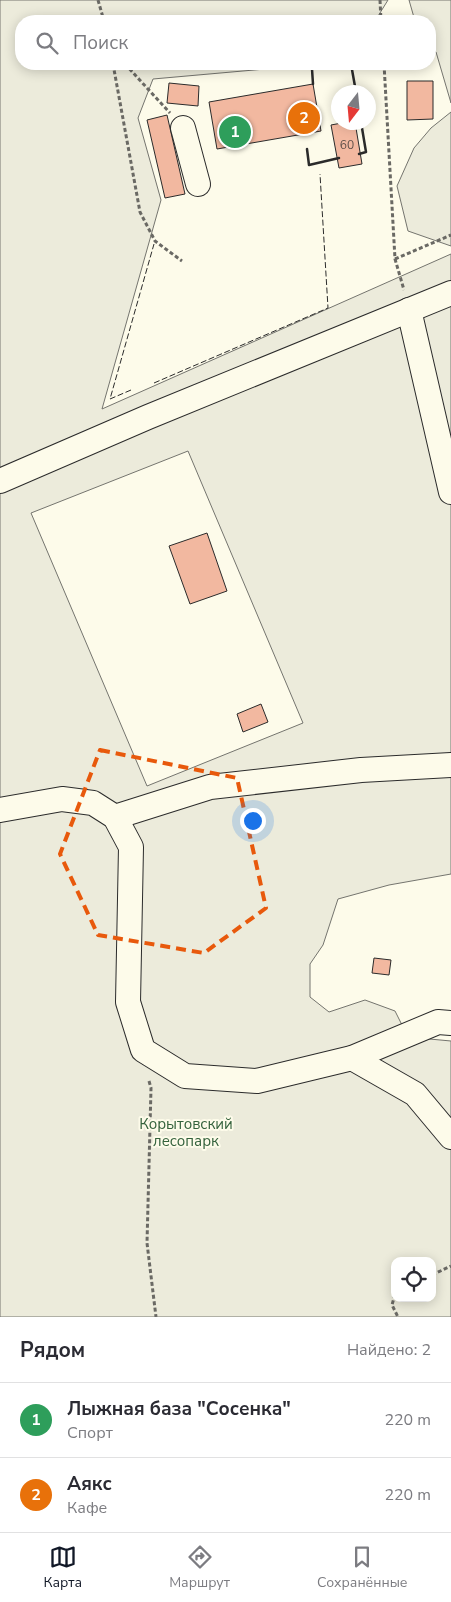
<!DOCTYPE html>
<html lang="ru">
<head>
<meta charset="utf-8">
<style>
  :root { --surface:#fff; --page:#f2f2f3; --text:#2b2b33; --muted:#7c7c81; --line:#e1e1e2; --accent:#111827 }
  body { margin:0; font-family:"Nunito Sans",sans-serif; background:var(--page); color:var(--text) }
  .controls { position:absolute; right:15px; bottom:15px; display:grid; overflow:hidden; border-radius:10px; box-shadow:0 2px 12px #0003 }
  .controls button { width:45px; height:45px; display:grid; place-items:center; padding:0; border:0; border-bottom:1px solid var(--line); background:var(--surface); color:var(--text); font:25px sans-serif }
  .compass { position:absolute; left:331px; top:85px; width:45px; height:45px; border-radius:50%; background:var(--surface); box-shadow:0 2px 12px #0003; rotate:196deg }
  .you { position:absolute; left:252px; top:820px; width:18px; height:18px; margin:-12px; border:4px solid #fff; border-radius:50%; background:#1a73e8; box-shadow:0 0 0 8px #1a73e833 }
  .badge { display:grid; place-items:center; width:32px; height:32px; border-radius:50%; background:var(--accent); color:#fff; font-size:16px; font-weight:700 }
  .pin { position:absolute; translate:-50% -50%; border:2px solid #fff; box-shadow:0 1px 5px #0006 }
  .list { margin:0; padding:0; list-style:none }
  h2 { display:flex; justify-content:space-between; align-items:center; height:65px; margin:0; padding:0 20px; font-size:21px }
  h2 small { font-size:16px; font-weight:400; color:var(--muted) }
  .list li { display:grid; grid-template-columns:32px 1fr auto; gap:15px; align-items:center; box-sizing:border-box; height:75px; padding:0 20px; border-top:1px solid var(--line) }
  .list b { display:block; font-size:19px; white-space:nowrap }
  .list p { margin:0; font-size:16px; white-space:nowrap; color:var(--muted) }
  .list em { font-size:16px; font-style:normal; color:var(--muted) }
  .icon { flex:none; width:28px; height:28px; fill:none; stroke:currentColor; stroke-width:2; stroke-linecap:round; stroke-linejoin:round }
  .map { position:relative; flex:none; width:451px; height:1317px; overflow:hidden }
  .search { position:absolute; background:var(--surface); box-shadow:0 2px 12px #0003; left:15px; right:15px; top:15px; height:55px; display:flex; align-items:center; gap:12px; box-sizing:border-box; padding:0 18px; border-radius:20px; color:var(--muted); font-size:19px }
  .sheet { height:215px; background:var(--surface) }
  nav { display:flex; justify-content:space-around; align-items:center; box-sizing:border-box; height:70px; border-top:1px solid var(--line); background:var(--surface); font-size:14px; color:var(--muted) }
  nav a { display:grid; justify-items:center; gap:2px }
  nav .on { color:var(--accent) }
  .map>svg:first-child { display:block }
  .green { fill:#ecebdb; stroke:#74746e; fill-rule:evenodd }
  .building { fill:#f2b8a0; stroke:#2b2b2b }
  .lines { fill:none; stroke-linecap:round; stroke-linejoin:round }
  .minor-casing { stroke:#2b2b2b; stroke-width:26 }
  .path { stroke:#6a6964; stroke-width:3; stroke-dasharray:4 2.5; stroke-linecap:butt }
  .minor { stroke:#fdfbea; stroke-width:24 }
  .fence { stroke:#2b2b2b; stroke-width:1; stroke-dasharray:6 2.5; stroke-linecap:butt }
  .wall { stroke:#2b2b2b; stroke-width:2.5 }
  .marked { fill:none; stroke:#e8590c; stroke-width:4; stroke-dasharray:10 6; stroke-linejoin:round }
  .labels { text-anchor:middle; stroke-width:4; stroke-linejoin:round; paint-order:stroke }
  .number-label { font-size:12px; fill:#5d4e48 }
  .park-label { font-size:15px; fill:#34623c; stroke:#fdfbea }
</style>
</head>
<body>
<div class="map">
<svg width="451" height="1317" viewBox="0 0 451 1317">
  <rect width="100%" height="100%" fill="#fdfbea"/>
  <g class="green">
    <path d="M0,0H388L375,21H21V64H301L299,66L153,79L138,118L161,200L102,409L451,254V874L389,885L338,899L323,945L310,964V997L329,1012L365,1000L395,1011L408,1037L451,1041V1317H0ZM188,451L303,723L147,786L31,513ZM395,1261H432V1298H395Z"/>
    <polygon points="409,0 451,0 451,103 436,52 430,51 430,21 415,21"/>
    <polygon points="451,112 451,246 408,231 397,186 414,148 431,128"/>
  </g>
  <g class="building">
    <polygon points="407,81 433,81 433,119 407,120"/>
    <polygon points="169,83 199,86 198,106 167,103"/>
    <polygon points="313,84 321,131 217,149 209,102"/>
    <polygon points="167,115 185,194 165,198 147,120"/>
    <polygon points="347,122 355,122 362,164 339,168 331,125"/>
    <polygon points="207,533 227,591 190,604 169,546"/>
    <polygon points="261,704 268,722 243,732 237,714"/>
    <polygon points="374,958 391,960 389,975 372,973"/>
  </g>
  <g class="lines">
    <g class="minor-casing">
      <g id="minor">
        <polyline points="183,128 198,184"/>
        <polyline points="409,310 451,492"/>
        <polyline points="0,481 148,417 451,293"/>
        <polyline points="0,810 62,799 93,803 115,817 131,847 128,1002 143,1050 185,1076 257,1081 352,1058 438,1022 451,1023"/>
        <polyline points="115,817 210,787 361,770 451,765"/>
        <polyline points="352,1058 415,1094 451,1137"/>
      </g>
    </g>
    <g class="path">
      <polyline points="98,0 104,21"/>
      <polyline points="380,0 381,21"/>
      <polyline points="113,64 140,212 155,241 182,261"/>
      <polyline points="125,64 170,113"/>
      <polyline points="384,64 395,259 404,290"/>
      <polyline points="395,259 451,235"/>
      <polyline points="149,1081 151,1088 147,1243 156,1317"/>
      <polyline points="432,1275 451,1266"/>
      <polyline points="395,1294 392,1305 398,1317"/>
    </g>
    <use href="#minor" class="minor"/>
    <g class="fence">
      <polyline points="154,383 328,308 320,174"/>
      <polyline points="131,390 110,399 154,244"/>
    </g>
    <g class="wall">
      <polyline points="351,64 356,92"/>
      <polyline points="313,84 312,69 349,64"/>
      <polyline points="307,149 309,165 339,158"/>
      <polyline points="359,154 366,152 361,122"/>
    </g>
  </g>
  <path class="marked" d="M100,750L237,778L266,908L204,953L98,935L60,854Z"/>
  <g class="labels">
    <g class="number-label">
      <text x="347" y="149">60</text>
    </g>
    <g class="park-label">
      <text x="186" y="1129">Корытовский<tspan x="186" dy="17">лесопарк</tspan></text>
    </g>
  </g>
</svg>
<div class="controls">
<button><svg class="icon" aria-label="locate" viewBox="0 0 24 24"><circle cx="12" cy="12" r="6"/><path d="M12 2v4M12 18v4M2 12h4M18 12h4"/></svg></button>
</div>
<svg class="compass" viewBox="-18 -18 36 36"><path d="M0-13l5 13h-10z" fill="#e53935"/><path d="M0 13l5-13h-10z" fill="#7c7c81"/></svg>
<div class="you"></div>
<div class="pin badge" style="left:235px;top:132px;background:#2e9e5b">1</div>
<div class="pin badge" style="left:304px;top:118px;background:#e8710a">2</div>
<div class="search"><svg class="icon" aria-label="search" viewBox="0 0 24 24"><circle cx="10" cy="10" r="6"/><path d="M15 15l6 6"/></svg>Поиск</div>
</div>
<section class="sheet">
<h2>Рядом<small>Найдено: 2</small></h2>
<ul class="list">
<li><span class="badge" style="background:#2e9e5b">1</span><div><b>Лыжная база &quot;Сосенка&quot;</b><p>Спорт</p></div><em>220 m</em></li>
<li><span class="badge" style="background:#e8710a">2</span><div><b>Аякс</b><p>Кафе</p></div><em>220 m</em></li>
</ul>
</section>
<nav>
<a class="on"><svg class="icon" aria-label="map" viewBox="0 0 24 24"><path d="M3 6l6-2 6 2 6-2v14l-6 2-6-2-6 2zM9 4v14M15 6v14"/></svg>Карта</a>
<a><svg class="icon" aria-label="directions" viewBox="0 0 24 24"><path d="M12 3l9 9-9 9-9-9zM9 14v-3h6M13 9l2 2-2 2"/></svg>Маршрут</a>
<a><svg class="icon" aria-label="saved" viewBox="0 0 24 24"><path d="M7 4h10v16l-5-4-5 4z"/></svg>Сохранённые</a>
</nav>
</body>
</html>
